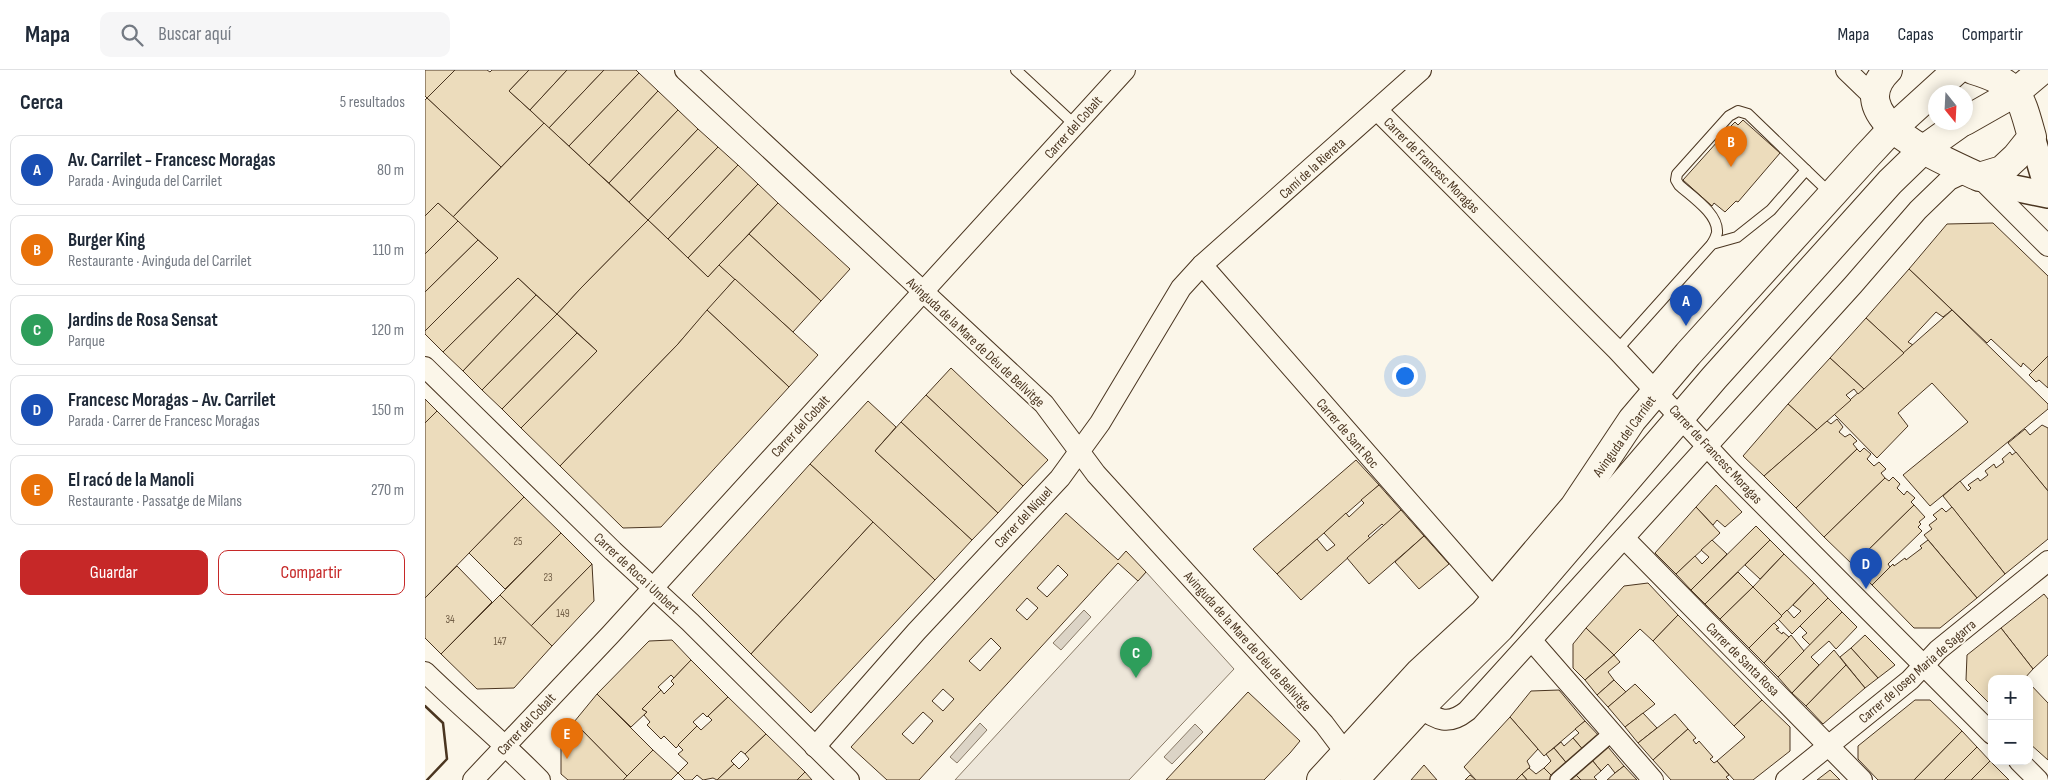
<!DOCTYPE html>
<html lang="es">
<head>
<meta charset="utf-8">
<style>
  :root { --surface:#fff; --page:#f6f6f7; --text:#1f2937; --muted:#747a83; --line:#e0e1e3; --accent:#c62828 }
  body { margin:0; font-family:"Sofia Sans Condensed",sans-serif; background:var(--page); color:var(--text) }
  .controls { position:absolute; right:15px; bottom:15px; display:grid; overflow:hidden; border-radius:10px; box-shadow:0 2px 12px #0003 }
  .controls button { width:45px; height:45px; display:grid; place-items:center; padding:0; border:0; border-bottom:1px solid var(--line); background:var(--surface); color:var(--text); font:25px sans-serif }
  .compass { position:absolute; left:1503px; top:15px; width:45px; height:45px; border-radius:50%; background:var(--surface); box-shadow:0 2px 12px #0003; rotate:162deg }
  .you { position:absolute; left:979px; top:305px; width:18px; height:18px; margin:-12px; border:4px solid #fff; border-radius:50%; background:#1a73e8; box-shadow:0 0 0 8px #1a73e833 }
  .badge { display:grid; place-items:center; width:32px; height:32px; border-radius:50%; background:var(--accent); color:#fff; font-size:16px; font-weight:700 }
  .pin { position:absolute; translate:-50% -41px; filter:drop-shadow(0 1px 2px #0008) }
  .pin::after { content:''; position:absolute; top:26px; width:18px; height:15px; background:inherit; clip-path:polygon(0 0,100% 0,50% 100%) }
  .list { margin:0; padding:0; list-style:none }
  h2 { display:flex; justify-content:space-between; align-items:center; height:65px; margin:0; padding:0 20px; font-size:21px }
  h2 small { font-size:16px; font-weight:400; color:var(--muted) }
  .list li { display:grid; grid-template-columns:32px 1fr auto; gap:15px; align-items:center; box-sizing:border-box; height:70px; margin:0 10px 10px; padding:0 10px; border:1px solid var(--line); border-radius:10px }
  .list b { display:block; font-size:19px; white-space:nowrap }
  .list p { margin:0; font-size:16px; white-space:nowrap; color:var(--muted) }
  .list em { font-size:16px; font-style:normal; color:var(--muted) }
  .actions { display:flex; gap:10px; padding:15px 20px }
  .actions a { flex:1; padding:11px 0; border:1px solid var(--accent); border-radius:10px; text-align:center; font-size:18px; color:var(--accent) }
  .actions .main { background:var(--accent); color:#fff }
  .icon { flex:none; width:28px; height:28px; fill:none; stroke:currentColor; stroke-width:2; stroke-linecap:round; stroke-linejoin:round }
  .map { position:relative; flex:none; width:1623px; height:710px; overflow:hidden }
  header { display:flex; align-items:center; gap:30px; box-sizing:border-box; height:70px; padding:0 25px; background:var(--surface); border-bottom:1px solid var(--line) }
  header strong { font-size:24px }
  nav { display:flex; gap:28px; margin-inline-start:auto; font-size:18px }
  .search { width:350px; height:45px; background:var(--page); display:flex; align-items:center; gap:12px; box-sizing:border-box; padding:0 18px; border-radius:10px; color:var(--muted); font-size:19px }
  main { display:flex }
  aside { flex:1; background:var(--surface) }
  .map>svg:first-child { display:block }
  .green { fill:#ede6d9; stroke:#887966 }
  .water { fill:#dcd4c6; stroke:#887966 }
  .building { fill:#ecdcbc; stroke:#4a3520; fill-rule:evenodd }
  .lines { fill:none; stroke-linecap:round; stroke-linejoin:round }
  .service-casing { stroke:#4a3520; stroke-width:12 }
  .pedestrian-casing { stroke:#4a3520; stroke-width:18 }
  .minor-casing { stroke:#4a3520; stroke-width:22 }
  .tertiary-casing { stroke:#4a3520; stroke-width:28 }
  .secondary-casing { stroke:#4a3520; stroke-width:30 }
  .service { stroke:#fbf6e9; stroke-width:10 }
  .pedestrian { stroke:#fbf6e9; stroke-width:15 }
  .minor { stroke:#fbf6e9; stroke-width:20 }
  .tertiary { stroke:#fbf6e9; stroke-width:25 }
  .secondary { stroke:#fbf6e9; stroke-width:28 }
  .wall { stroke:#4a3520; stroke-width:2.5 }
  .labels { text-anchor:middle; stroke-width:4; stroke-linejoin:round; paint-order:stroke }
  .number-label { font-size:11px; fill:#725f47 }
  .street-label { font-size:14px; fill:#4a3520; stroke:#fbf6e9 }
</style>
</head>
<body>
<header>
<strong>Mapa</strong>
<div class="search"><svg class="icon" aria-label="search" viewBox="0 0 24 24"><circle cx="10" cy="10" r="6"/><path d="M15 15l6 6"/></svg>Buscar aquí</div>
<nav><a>Mapa</a><a>Capas</a><a>Compartir</a></nav>
</header>
<main>
<aside>
<h2>Cerca<small>5 resultados</small></h2>
<ul class="list">
<li><span class="badge" style="background:#1a4fb4">A</span><div><b>Av. Carrilet - Francesc Moragas</b><p>Parada · Avinguda del Carrilet</p></div><em>80 m</em></li>
<li><span class="badge" style="background:#e8710a">B</span><div><b>Burger King</b><p>Restaurante · Avinguda del Carrilet</p></div><em>110 m</em></li>
<li><span class="badge" style="background:#2e9e5b">C</span><div><b>Jardins de Rosa Sensat</b><p>Parque</p></div><em>120 m</em></li>
<li><span class="badge" style="background:#1a4fb4">D</span><div><b>Francesc Moragas - Av. Carrilet</b><p>Parada · Carrer de Francesc Moragas</p></div><em>150 m</em></li>
<li><span class="badge" style="background:#e8710a">E</span><div><b>El racó de la Manoli</b><p>Restaurante · Passatge de Milans</p></div><em>270 m</em></li>
</ul>
<div class="actions"><a class="main">Guardar</a><a>Compartir</a></div>
</aside>
<div class="map">
<svg width="1623" height="710" viewBox="0 0 1623 710">
  <rect width="100%" height="100%" fill="#fbf6e9"/>
  <polygon class="green" points="721,502 809,599 704,710 530,710"/>
  <g class="water">
    <polygon points="659,540 666,547 636,580 628,573"/>
    <polygon points="555,653 562,660 532,693 525,687"/>
    <polygon points="770,654 778,662 747,694 739,687"/>
  </g>
  <g class="building">
    <polygon points="0,0 30,0 2,28 0,26"/>
    <polygon points="30,0 62,0 65,2 67,0 104,0 84,21 119,53 76,97 2,28"/>
    <polygon points="104,0 142,0 105,40 84,21"/>
    <polygon points="142,0 179,0 124,58 105,40"/>
    <polygon points="179,0 211,0 214,3 144,76 124,58"/>
    <polygon points="214,3 233,21 164,95 144,76"/>
    <polygon points="233,21 253,40 184,113 164,95"/>
    <polygon points="2,28 76,97 28,147 13,133 0,146 0,30"/>
    <polygon points="253,40 273,59 204,132 184,113"/>
    <polygon points="1318,50 1355,83 1313,132 1311,131 1300,142 1289,133 1287,136 1258,110 1293,71 1296,74 1307,62 1303,59 1310,52 1313,55"/>
    <polygon points="119,53 223,150 156,218 132,244 93,208 18,282 0,264 0,261 73,188 28,147"/>
    <polygon points="273,59 293,77 223,150 204,132"/>
    <polygon points="293,77 313,95 243,169 223,150"/>
    <polygon points="313,95 333,114 263,188 243,169"/>
    <polygon points="333,114 353,133 283,207 263,188"/>
    <polygon points="13,133 33,151 0,184 0,146"/>
    <polygon points="353,133 425,199 396,231 324,164"/>
    <polygon points="223,150 283,207 294,195 310,209 253,274 135,396 96,358 172,281 132,244 156,218"/>
    <polygon points="33,151 53,170 0,222 0,184"/>
    <polygon points="1568,153 1623,206 1623,286 1608,302 1598,293 1596,297 1566,269 1562,273 1484,199 1522,154"/>
    <polygon points="324,164 396,231 368,262 294,195"/>
    <polygon points="53,170 73,188 0,261 0,222"/>
    <polygon points="1484,199 1527,240 1518,247 1511,242 1483,272 1488,275 1479,283 1441,248"/>
    <polygon points="93,208 111,225 38,301 18,282"/>
    <polygon points="310,209 393,285 364,317 282,240"/>
    <polygon points="111,225 132,244 57,320 38,301"/>
    <polygon points="282,240 364,317 236,457 198,458 135,396 253,274"/>
    <polygon points="1527,240 1623,334 1623,339 1505,436 1478,405 1543,352 1507,313 1473,343 1483,356 1452,388 1409,344"/>
    <polygon points="132,244 152,263 77,339 57,320"/>
    <polygon points="1441,248 1479,283 1439,319 1405,288"/>
    <polygon points="152,263 172,281 96,358 77,339"/>
    <polygon points="1623,286 1623,318 1614,310 1611,312 1604,305"/>
    <polygon points="1405,288 1439,319 1433,324 1429,319 1421,325 1426,330 1392,360 1363,334"/>
    <polygon points="526,298 623,390 598,416 501,325"/>
    <polygon points="501,325 598,416 573,443 476,352"/>
    <polygon points="0,329 12,341 0,353"/>
    <polygon points="443,331 471,357 450,381 547,470 510,510 385,394"/>
    <polygon points="1363,334 1392,360 1339,406 1318,386"/>
    <polygon points="12,341 99,427 0,528 0,353"/>
    <polygon points="1412,349 1418,357 1414,362 1420,367 1425,364 1432,371 1428,374 1432,379 1371,438 1339,406 1402,351 1406,354"/>
    <polygon points="476,352 573,443 547,470 450,381"/>
    <polygon points="1617,355 1623,358 1623,421 1583,373 1600,359 1605,365"/>
    <polygon points="1439,378 1446,384 1442,389 1449,396 1454,392 1461,399 1456,403 1460,408 1399,467 1371,438 1432,379 1435,382"/>
    <polygon points="1585,382 1587,385 1591,382 1623,421 1623,469 1580,504 1518,426 1535,411 1543,421 1546,418 1543,415 1553,408 1555,411 1563,405 1560,401 1569,394 1571,398 1579,392 1577,389"/>
    <polygon points="931,390 954,415 852,504 828,479"/>
    <polygon points="385,394 448,452 326,584 267,525"/>
    <polygon points="1468,407 1475,414 1472,418 1479,425 1482,421 1490,428 1486,432 1489,435 1428,495 1399,467 1460,408 1464,411"/>
    <polygon points="954,415 976,440 959,456 957,454 943,466 945,468 876,530 852,504 892,469 902,481 910,475 899,463 921,443 924,447 939,433 936,430"/>
    <polygon points="1291,415 1317,442 1300,457 1292,450 1288,455 1271,437"/>
    <polygon points="99,427 136,463 80,519 44,483"/>
    <polygon points="1489,435 1500,447 1494,452 1496,454 1493,457 1497,461 1463,494 1465,497 1447,515 1428,495"/>
    <polygon points="1271,437 1295,463 1251,504 1230,483"/>
    <polygon points="1527,437 1580,504 1552,528 1499,465 1507,459 1504,455 1512,449 1508,445 1517,438 1521,442"/>
    <polygon points="976,440 999,466 944,514 922,488"/>
    <path d="M641,443L693,490L701,481L721,502L713,511L693,493L494,710H462L426,677ZM633,495L643,505L622,527L612,518ZM602,528L613,538L602,550L591,540ZM566,568L576,578L555,601L544,591ZM518,619L529,629L518,641L507,631ZM498,642L508,651L488,674L477,664Z"/>
    <polygon points="448,452 510,510 386,643 326,584"/>
    <polygon points="1331,456 1345,470 1280,534 1266,520"/>
    <polygon points="136,463 167,494 106,556 75,525"/>
    <polygon points="999,466 1024,494 994,519 970,492"/>
    <polygon points="1287,470 1302,484 1266,520 1251,504 1270,486 1277,494 1284,487 1276,480"/>
    <polygon points="1345,470 1359,484 1335,509 1320,495"/>
    <polygon points="1503,470 1552,528 1515,558 1489,558 1447,515 1468,494 1469,496 1480,488 1481,490 1497,478 1495,476"/>
    <polygon points="1359,484 1389,513 1357,546 1328,517"/>
    <polygon points="167,494 169,531 127,576 106,556"/>
    <polygon points="32,496 67,532 16,584 0,568 0,528"/>
    <polygon points="1313,502 1328,517 1295,549 1280,534"/>
    <polygon points="1223,513 1253,545 1228,571 1215,559 1189,585 1161,558 1199,516"/>
    <polygon points="1389,513 1403,528 1367,564 1353,549 1362,540 1369,548 1376,541 1368,535"/>
    <polygon points="1328,517 1357,546 1324,578 1295,549"/>
    <polygon points="1619,524 1623,529 1623,585 1608,599 1576,558"/>
    <polygon points="75,525 127,576 89,618 52,619 16,584"/>
    <polygon points="1403,528 1417,542 1385,575 1377,567 1382,563 1375,556"/>
    <polygon points="1417,542 1432,557 1411,579 1404,571 1386,587 1394,595 1367,623 1353,607"/>
    <polygon points="1253,545 1337,630 1309,656 1228,571"/>
    <polygon points="1349,553 1354,558 1351,559 1357,564 1358,562 1364,567 1339,593 1324,578"/>
    <polygon points="1161,558 1189,585 1160,610 1148,598 1148,574"/>
    <polygon points="1576,558 1608,599 1599,609 1567,609 1567,636 1541,610 1542,585"/>
    <polygon points="1366,565 1379,581 1353,607 1339,593"/>
    <polygon points="1440,565 1470,595 1453,608 1426,578"/>
    <polygon points="247,570 266,590 249,608 246,605 233,617 236,620 217,639 222,642 206,657 172,624 224,571"/>
    <polygon points="1426,578 1453,608 1440,618 1415,587"/>
    <polygon points="1409,580 1421,595 1381,636 1367,623"/>
    <polygon points="1189,585 1195,592 1183,602 1189,610 1172,625 1160,610"/>
    <polygon points="266,590 303,627 282,647 278,643 268,652 272,656 251,678 239,666 236,669 222,655 225,652 219,645 222,642 217,639 236,620 239,624 249,614 246,611"/>
    <polygon points="1421,595 1440,618 1398,654 1381,636"/>
    <polygon points="1189,610 1201,622 1183,637 1172,625"/>
    <polygon points="1604,613 1623,633 1623,690 1604,673"/>
    <polygon points="1210,614 1230,634 1200,657 1183,637"/>
    <polygon points="1134,620 1160,651 1119,686 1085,647 1106,621"/>
    <polygon points="823,622 875,671 865,683 839,710 741,710"/>
    <polygon points="172,624 228,680 202,706 149,652"/>
    <polygon points="303,627 341,664 320,684 316,681 306,691 309,694 292,710 288,708 278,710 272,705 267,710 260,710 253,703 263,693 253,684 258,680 253,675 272,656 276,660 287,650 283,646"/>
    <polygon points="1337,630 1365,657 1365,681 1328,710 1309,710 1292,691 1320,667 1309,656"/>
    <polygon points="1490,630 1505,630 1537,661 1489,710 1453,710 1433,689 1433,676"/>
    <polygon points="1218,643 1232,658 1213,673 1200,657"/>
    <polygon points="1250,644 1263,659 1228,690 1213,673"/>
    <polygon points="1085,647 1113,679 1102,691 1105,697 1091,710 1051,710 1039,697"/>
    <polygon points="1160,651 1176,668 1160,682 1148,668 1154,663 1150,659"/>
    <polygon points="149,652 202,706 198,710 143,710 136,704 136,665"/>
    <polygon points="1263,659 1271,668 1268,670 1271,674 1274,671 1288,687 1285,689 1289,693 1292,691 1304,705 1301,707 1304,710 1246,710 1228,690"/>
    <polygon points="1537,661 1552,677 1519,710 1489,710"/>
    <polygon points="341,664 380,702 372,710 292,710 309,694 314,699 324,689 320,684"/>
    <polygon points="1148,668 1160,682 1144,696 1129,678 1136,672 1139,676"/>
    <polygon points="1183,677 1199,696 1190,703 1183,694 1176,701 1167,690"/>
    <polygon points="1552,677 1565,691 1546,710 1519,710"/>
    <polygon points="1129,678 1144,696 1129,708 1119,698 1126,691 1121,684"/>
    <polygon points="228,680 253,703 246,710 198,710"/>
    <polygon points="1167,690 1176,701 1169,707 1172,710 1156,710 1151,705"/>
    <polygon points="1565,691 1584,710 1546,710"/>
    <polygon points="999,695 1012,710 986,710"/>
    <polygon points="1199,696 1212,710 1182,710 1190,703"/>
    <polygon points="1104,698 1111,704 1119,698 1129,708 1127,710 1102,710 1097,704"/>
    <polygon points="1405,700 1415,710 1392,710"/>
    <polygon points="380,702 387,710 372,710"/>
    <polygon points="1097,704 1102,710 1091,710"/>
    <polygon points="1045,705 1051,710 1040,710"/>
    <polygon points="1151,705 1156,710 1145,710"/>
  </g>
  <g class="lines">
    <g class="service-casing">
      <g id="service">
        <polyline points="591,0 650,55"/>
        <path d="M1287,174C1289,171 1291,167 1292,163C1294,144 1266,126 1254,115L1251,110L1252,104L1304,46L1313,41L1323,44L1381,100"/>
        <polyline points="1192,280 1287,174 1312,167 1346,140 1381,100 1406,124"/>
      </g>
    </g>
    <g class="pedestrian-casing">
      <polyline id="pedestrian" points="1133,710 1180,669"/>
    </g>
    <g class="minor-casing">
      <g id="minor">
        <polyline points="260,0 619,334 671,404 899,654 929,694"/>
        <polyline points="1421,0 1450,28"/>
        <polyline points="952,40 1192,280 1304,400 1567,664"/>
        <polyline points="1554,107 1623,176"/>
        <polyline points="777,195 1070,530"/>
        <polyline points="0,297 188,481 265,552 424,710"/>
        <polyline points="1199,468 1437,710"/>
        <polyline points="1107,571 1228,710"/>
        <path d="M0,602C38,639 78,672 115,710"/>
        <path d="M995,638C1013,650 1023,656 1042,641L1428,215L1493,140L1524,110L1543,101"/>
        <polyline points="390,677 491,562 635,408 675,353 756,218 777,195 996,0"/>
        <polyline points="1594,691 1613,710"/>
        <polyline points="48,710 186,564 700,0"/>
        <polyline points="1361,710 1485,610 1513,580 1623,491"/>
      </g>
    </g>
    <g class="tertiary-casing">
      <g id="tertiary">
        <polyline points="1607,67 1623,121"/>
        <polyline points="1554,107 1589,118 1623,125"/>
      </g>
    </g>
    <g class="secondary-casing">
      <g id="secondary">
        <path d="M1463,0C1413,49 1521,91 1554,107L1577,100L1591,87L1607,67C1595,24 1594,14 1548,0"/>
        <polyline points="1540,51 1591,22 1617,0"/>
        <polyline points="896,710 995,602 1059,543 1149,437 1207,350 1263,284 1440,88 1467,59 1532,0"/>
        <polyline points="929,710 995,638 1075,558 1289,308 1465,112 1499,79 1537,52"/>
      </g>
    </g>
    <use href="#service" class="service"/>
    <use href="#pedestrian" class="pedestrian"/>
    <use href="#minor" class="minor"/>
    <use href="#tertiary" class="tertiary"/>
    <use href="#secondary" class="secondary"/>
    <polyline class="wall" points="0,636 18,653 22,689 2,710"/>
  </g>
  <g class="labels">
    <g class="number-label">
      <text x="93" y="475">25</text>
      <text x="123" y="511">23</text>
      <text x="138" y="547">149</text>
      <text x="25" y="553">34</text>
      <text x="75" y="575">147</text>
    </g>
    <g class="street-label">
      <text transform="translate(648 57) rotate(-48)" y="5">Carrer del Cobalt</text>
      <text transform="translate(1007 95) rotate(45)" y="5">Carrer de Francesc Moragas</text>
      <text transform="translate(887 98) rotate(-42)" y="5">Camí de la Riereta</text>
      <text transform="translate(551 272) rotate(43)" y="5">Avinguda de la Mare de Déu de Bellvitge</text>
      <text transform="translate(375 356) rotate(-47)" y="5">Carrer del Cobalt</text>
      <text transform="translate(923 363) rotate(49)" y="5">Carrer de Sant Roc</text>
      <text transform="translate(1199 366) rotate(-54)" y="5">Avinguda del Carrilet</text>
      <text transform="translate(1291 384) rotate(47)" y="5">Carrer de Francesc Moragas</text>
      <text transform="translate(598 447) rotate(-47)" y="5">Carrer del Níquel</text>
      <text transform="translate(212 503) rotate(43)" y="5">Carrer de Roca i Umbert</text>
      <text transform="translate(823 571) rotate(48)" y="5">Avinguda de la Mare de Déu de Bellvitge</text>
      <text transform="translate(1318 589) rotate(45)" y="5">Carrer de Santa Rosa</text>
      <text transform="translate(1492 601) rotate(-41)" y="5">Carrer de Josep Maria de Sagarra</text>
      <text transform="translate(101 654) rotate(-47)" y="5">Carrer del Cobalt</text>
    </g>
  </g>
</svg>
<div class="controls">
<button>+</button>
<button>−</button>
</div>
<svg class="compass" viewBox="-18 -18 36 36"><path d="M0-13l5 13h-10z" fill="#e53935"/><path d="M0 13l5-13h-10z" fill="#747a83"/></svg>
<div class="you"></div>
<div class="pin badge" style="left:1261px;top:256px;background:#1a4fb4">A</div>
<div class="pin badge" style="left:1306px;top:97px;background:#e8710a">B</div>
<div class="pin badge" style="left:711px;top:608px;background:#2e9e5b">C</div>
<div class="pin badge" style="left:1441px;top:519px;background:#1a4fb4">D</div>
<div class="pin badge" style="left:142px;top:689px;background:#e8710a">E</div>
</div>
</main>
</body>
</html>
